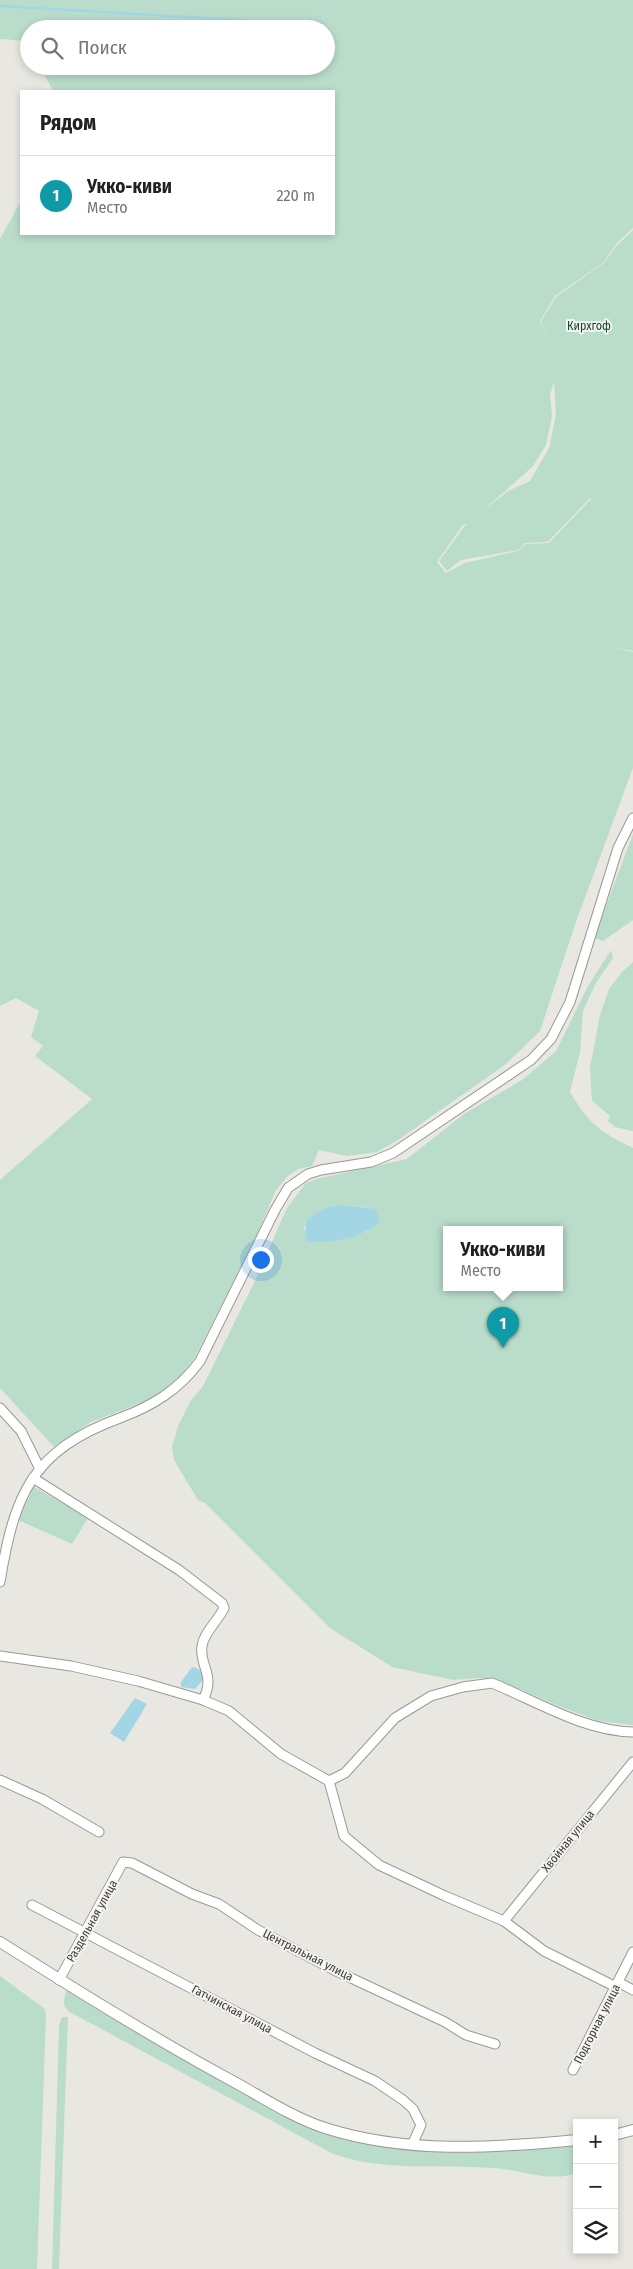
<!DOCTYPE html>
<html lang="ru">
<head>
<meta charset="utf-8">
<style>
  :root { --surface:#fff; --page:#f6f6f6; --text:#202124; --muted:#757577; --line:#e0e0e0; --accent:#db2777 }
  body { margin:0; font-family:"Fira Sans Condensed",sans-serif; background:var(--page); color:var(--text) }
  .controls { position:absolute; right:15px; bottom:15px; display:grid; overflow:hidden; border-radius:0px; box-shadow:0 2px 8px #0003 }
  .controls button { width:45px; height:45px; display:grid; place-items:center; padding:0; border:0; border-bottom:1px solid var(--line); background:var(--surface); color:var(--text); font:25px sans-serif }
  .you { position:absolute; left:260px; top:1259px; width:18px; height:18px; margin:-12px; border:4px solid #fff; border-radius:50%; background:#1a73e8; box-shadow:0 0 0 8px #1a73e833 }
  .badge { display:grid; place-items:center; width:32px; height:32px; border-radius:50%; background:var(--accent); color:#fff; font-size:16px; font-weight:700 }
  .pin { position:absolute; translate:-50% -41px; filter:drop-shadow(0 1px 2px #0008) }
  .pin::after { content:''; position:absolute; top:26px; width:18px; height:15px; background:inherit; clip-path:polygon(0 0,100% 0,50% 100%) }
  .popup { position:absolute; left:443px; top:1226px; width:120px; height:65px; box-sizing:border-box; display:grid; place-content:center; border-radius:0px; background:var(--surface); filter:drop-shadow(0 1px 4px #0005); font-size:16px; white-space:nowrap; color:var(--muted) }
  .popup b { font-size:19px; color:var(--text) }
  .popup::after { content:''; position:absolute; left:50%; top:100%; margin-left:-10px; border:10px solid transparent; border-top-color:var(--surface) }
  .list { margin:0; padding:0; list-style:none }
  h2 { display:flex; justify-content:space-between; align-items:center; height:65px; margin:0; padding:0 20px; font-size:21px }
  h2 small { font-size:16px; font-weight:400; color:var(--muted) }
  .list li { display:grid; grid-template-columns:32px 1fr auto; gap:15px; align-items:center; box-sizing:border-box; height:80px; padding:0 20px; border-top:1px solid var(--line) }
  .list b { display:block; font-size:19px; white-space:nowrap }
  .list p { margin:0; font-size:16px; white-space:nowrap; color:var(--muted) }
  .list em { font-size:16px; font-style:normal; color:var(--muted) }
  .icon { flex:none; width:28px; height:28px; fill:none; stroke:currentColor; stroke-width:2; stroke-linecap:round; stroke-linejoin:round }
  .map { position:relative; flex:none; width:633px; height:2269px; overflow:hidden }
  .search { position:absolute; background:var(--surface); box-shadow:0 2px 8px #0003; left:20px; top:20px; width:315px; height:55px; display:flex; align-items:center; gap:12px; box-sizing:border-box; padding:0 18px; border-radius:28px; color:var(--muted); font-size:19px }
  .panel { position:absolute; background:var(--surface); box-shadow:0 2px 8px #0003; left:20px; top:90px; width:315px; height:145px; border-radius:0px }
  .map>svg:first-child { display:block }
  .green { fill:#baddcb; fill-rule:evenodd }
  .water { fill:#a3d6e4 }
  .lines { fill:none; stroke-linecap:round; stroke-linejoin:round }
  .stream { stroke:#a3d6e4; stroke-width:2.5 }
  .minor-casing { stroke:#9a9994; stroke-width:11 }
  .tertiary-casing { stroke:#9a9994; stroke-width:12 }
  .minor { stroke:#fff; stroke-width:9 }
  .tertiary { stroke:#fff; stroke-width:10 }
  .labels { text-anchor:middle; stroke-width:4; stroke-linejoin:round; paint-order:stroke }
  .park-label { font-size:12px; fill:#0e4730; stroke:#f5f4ef }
  .street-label { font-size:12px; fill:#3b3b39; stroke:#f5f4ef }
</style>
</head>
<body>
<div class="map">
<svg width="633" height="2269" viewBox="0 0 633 2269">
  <rect width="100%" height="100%" fill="#e8e7e2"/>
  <g class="green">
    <path d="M0,0H633V228L616,244L603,263L555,296L540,321L547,337L541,321L556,297L604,263L617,245L633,230V651L610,647L580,634L610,647L633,652V768L577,919L540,1031L506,1064L398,1140L377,1152L347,1156L319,1150L312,1166L298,1169L288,1176L276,1190L256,1237L194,1359L180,1377L149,1400L91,1422L54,1447L0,1388V1180L92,1099L35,1056L43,1046L31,1037L39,1011L16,998L0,1006V239L21,201V234H334V91H53L40,66H326V29H29V45L26,41L0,39ZM554,382L556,415L549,448L530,481L508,491L483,511L533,466L546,445L552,416L550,395ZM590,498L592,502L590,500L549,543L526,544L518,551L465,563L446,573L437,562L462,526L467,523L439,561L447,571L461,560L518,550L525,543L548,542Z"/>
    <polygon points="633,834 633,920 603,941 594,938"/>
    <path d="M611,950L613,958L596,983L583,1011L580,1052L570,1092C589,1124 600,1132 633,1148V1725L598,1721L559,1706L496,1679L479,1678L453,1680L392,1667L330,1628L205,1503L198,1500L174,1460L172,1447L178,1426L190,1402L203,1386L254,1283L287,1208L305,1184L316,1179L407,1159L464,1114L522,1080L556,1051L587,988ZM342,1205L369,1208V1230L358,1235L322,1242L304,1230L306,1221C317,1212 328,1206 342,1205ZM447,1229H559V1287H447Z"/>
    <polygon points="633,962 633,1131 615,1127 608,1121 610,1116 592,1101 590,1068 600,1015 609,989 621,973"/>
    <polygon points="34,1487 88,1518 72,1544 18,1520"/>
    <polygon points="0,1976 45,2009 46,2016 37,2269 0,2269"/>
    <path d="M68,1990L232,2087L285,2116L325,2133L388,2146L444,2152H479L577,2144V2173C551,2183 519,2169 493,2168C438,2164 386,2172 333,2154L68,2011C62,2004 64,2000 66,1991Z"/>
    <polygon points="62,2017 68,2017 59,2269 52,2269 59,2025"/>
  </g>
  <g class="water">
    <path d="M342,1205L375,1209L380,1220C368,1237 328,1245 308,1241L305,1236L306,1221C318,1211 325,1206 342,1205Z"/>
    <path d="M192,1667C200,1669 203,1671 204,1679L195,1689L181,1687V1682Z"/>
    <polygon points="135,1698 147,1704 124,1742 110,1733"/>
  </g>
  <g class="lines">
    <polyline class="stream" points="0,6 273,22 322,23"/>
    <g class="minor-casing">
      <g id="minor">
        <polyline points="0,1408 21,1431 40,1469"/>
        <path d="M33,1478L179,1570L222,1603L224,1608C218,1621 204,1632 202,1646C199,1667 216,1674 203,1700"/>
        <path d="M0,1582C14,1495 32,1450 120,1418C152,1406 179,1390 200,1361L275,1210L288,1188L308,1174L321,1170L371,1162L393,1153L531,1060L551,1039L570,1002L618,848L633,818"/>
        <polyline points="0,1656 71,1666 138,1681 203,1700 229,1711 281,1754 329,1781 344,1836 379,1865 445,1896 504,1921 544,1951 614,1986"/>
        <polyline points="0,1780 42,1799 99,1832"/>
        <path d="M329,1781L345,1773L395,1718L431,1696L463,1687L492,1683C536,1701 584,1731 633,1732"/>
        <polyline points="32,1905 315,2053 375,2081 403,2100 413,2109 421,2125 412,2145"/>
        <polyline points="504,1921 633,1762"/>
        <polyline points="59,1980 123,1862 132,1863 192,1894 219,1904 258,1930 334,1970 445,2022 466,2035 495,2044"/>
        <polyline points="618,1982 633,1990"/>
        <polyline points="573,2070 633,1952"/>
      </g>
    </g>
    <g class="tertiary-casing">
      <g id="tertiary">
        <path d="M0,1942C75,1989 150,2036 227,2078C259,2095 291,2117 325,2128C406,2154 493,2148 577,2140"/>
        <polyline points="614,2135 633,2130"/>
      </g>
    </g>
    <use href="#minor" class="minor"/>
    <use href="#tertiary" class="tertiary"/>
  </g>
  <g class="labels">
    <g class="park-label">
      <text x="589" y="330">Кирхгоф</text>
    </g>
    <g class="street-label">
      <text transform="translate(568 1841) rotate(-51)" y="4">Хвойная улица</text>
      <text transform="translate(92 1921) rotate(-61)" y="4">Раздельная улица</text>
      <text transform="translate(308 1955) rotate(27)" y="4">Центральная улица</text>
      <text transform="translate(232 2009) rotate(28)" y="4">Гатчинская улица</text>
      <text transform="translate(597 2024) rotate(-63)" y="4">Подгорная улица</text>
    </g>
  </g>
</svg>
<div class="controls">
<button>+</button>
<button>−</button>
<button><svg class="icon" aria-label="layers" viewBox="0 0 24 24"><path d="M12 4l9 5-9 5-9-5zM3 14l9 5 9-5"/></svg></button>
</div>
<div class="you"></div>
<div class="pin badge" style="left:503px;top:1348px;background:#0f9aa8">1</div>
<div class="popup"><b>Укко-киви</b>Место</div>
<div class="search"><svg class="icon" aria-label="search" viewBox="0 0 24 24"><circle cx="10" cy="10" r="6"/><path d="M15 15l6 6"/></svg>Поиск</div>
<section class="panel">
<h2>Рядом<small></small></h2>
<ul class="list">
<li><span class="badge" style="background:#0f9aa8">1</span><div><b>Укко-киви</b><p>Место</p></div><em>220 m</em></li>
</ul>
</section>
</div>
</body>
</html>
